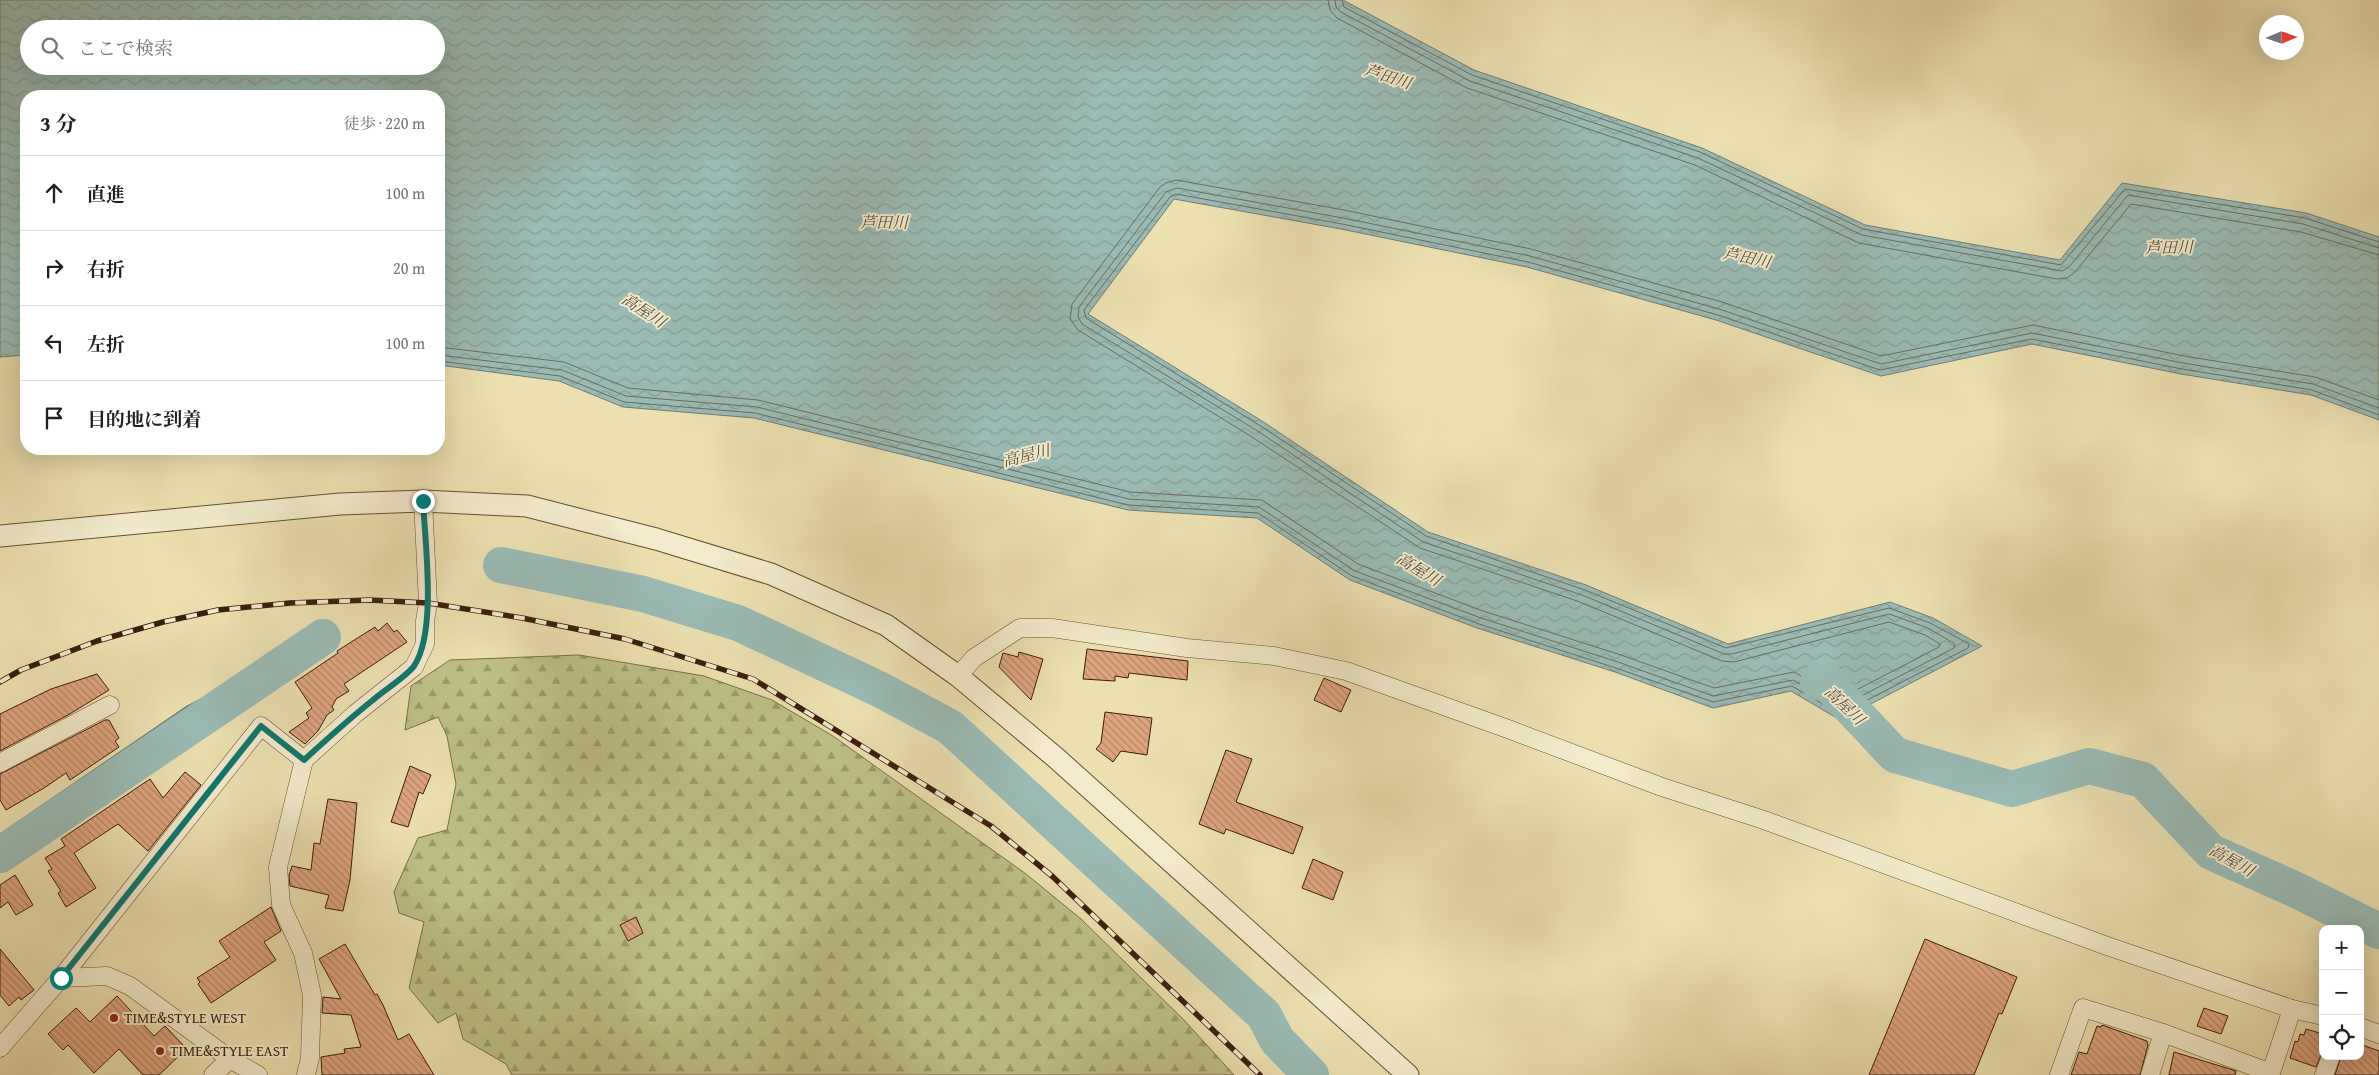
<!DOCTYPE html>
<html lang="ja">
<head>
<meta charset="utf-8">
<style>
  :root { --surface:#fff; --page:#f6f6f6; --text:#202124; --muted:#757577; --line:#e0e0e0 }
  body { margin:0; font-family:"Gentium Book Plus","Noto Serif JP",serif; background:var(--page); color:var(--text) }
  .controls { position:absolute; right:15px; bottom:15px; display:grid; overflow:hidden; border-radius:10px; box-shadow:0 5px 20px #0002 }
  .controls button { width:45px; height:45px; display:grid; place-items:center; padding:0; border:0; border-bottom:1px solid var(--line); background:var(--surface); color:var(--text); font:25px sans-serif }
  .compass { position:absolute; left:2259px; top:15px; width:45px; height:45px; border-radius:50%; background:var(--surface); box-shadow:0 5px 20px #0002; rotate:88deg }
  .stop { position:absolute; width:15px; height:15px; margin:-11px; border:4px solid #0f766e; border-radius:50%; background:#fff }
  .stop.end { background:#0f766e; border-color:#fff; box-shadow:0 1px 5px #0008 }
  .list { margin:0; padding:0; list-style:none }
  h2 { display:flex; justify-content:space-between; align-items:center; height:65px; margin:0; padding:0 20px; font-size:21px }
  h2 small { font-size:16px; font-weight:400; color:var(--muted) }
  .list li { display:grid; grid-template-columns:32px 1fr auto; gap:15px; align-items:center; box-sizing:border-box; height:75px; padding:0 20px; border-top:1px solid var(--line) }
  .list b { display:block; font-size:19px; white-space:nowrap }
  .list em { font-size:16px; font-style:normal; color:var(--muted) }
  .icon { flex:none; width:28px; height:28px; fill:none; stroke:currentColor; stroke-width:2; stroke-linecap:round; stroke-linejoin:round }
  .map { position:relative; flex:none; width:2379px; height:1075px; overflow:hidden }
  .search { position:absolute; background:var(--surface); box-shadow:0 5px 20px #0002; left:20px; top:20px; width:425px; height:55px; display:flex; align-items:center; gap:12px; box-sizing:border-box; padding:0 18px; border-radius:28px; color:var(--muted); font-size:19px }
  .panel { position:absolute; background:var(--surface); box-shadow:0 5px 20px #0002; left:20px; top:90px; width:425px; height:365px; border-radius:20px }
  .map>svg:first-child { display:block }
  .forest { fill:url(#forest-firs); stroke:#7d6e49 }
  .water { fill:url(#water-waves); stroke:#747c70; fill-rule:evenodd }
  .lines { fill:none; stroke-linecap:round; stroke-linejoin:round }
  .shore { stroke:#6b6c60; stroke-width:1 }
  .stream { stroke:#747c70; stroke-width:6 }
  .river { stroke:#9abbb4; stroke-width:36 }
  .building { fill:url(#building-back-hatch); stroke:#3c1d0b }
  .minor-casing { stroke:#684e34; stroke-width:19 }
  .tertiary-casing { stroke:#684e34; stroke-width:23 }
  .minor { stroke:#f3ebcc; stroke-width:18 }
  .tertiary { stroke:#f3ebcc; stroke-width:21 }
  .rail-casing { stroke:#3c1d0b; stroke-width:5.5 }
  .rail { stroke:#f3ebcc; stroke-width:4; stroke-dasharray:11; stroke-linecap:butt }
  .route { stroke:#0f766e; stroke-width:6 }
  .poi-dot { fill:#8f2418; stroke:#f3ebcc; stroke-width:2 }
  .labels { text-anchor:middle; stroke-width:4; stroke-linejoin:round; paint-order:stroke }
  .poi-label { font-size:15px; fill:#3c1d0b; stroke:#f3ebcc; text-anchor:start }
  .water-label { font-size:16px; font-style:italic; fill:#584c3e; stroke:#f3ebcc }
</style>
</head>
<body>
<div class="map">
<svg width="2379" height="1075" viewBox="0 0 2379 1075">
  <defs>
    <pattern id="forest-firs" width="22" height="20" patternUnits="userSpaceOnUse" patternTransform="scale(1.25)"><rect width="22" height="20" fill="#bec087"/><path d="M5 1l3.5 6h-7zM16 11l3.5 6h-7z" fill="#9c9b6d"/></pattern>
    <pattern id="water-waves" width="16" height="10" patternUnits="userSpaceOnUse" patternTransform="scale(1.25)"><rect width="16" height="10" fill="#9abbb4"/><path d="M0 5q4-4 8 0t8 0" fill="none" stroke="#86a099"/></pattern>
    <pattern id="building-back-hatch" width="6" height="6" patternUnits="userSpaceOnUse" patternTransform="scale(1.25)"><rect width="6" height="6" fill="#dea580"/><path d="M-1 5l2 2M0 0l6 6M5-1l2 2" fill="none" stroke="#b58667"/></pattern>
  </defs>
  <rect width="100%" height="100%" fill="#ece0b1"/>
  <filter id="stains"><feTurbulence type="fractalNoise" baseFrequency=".004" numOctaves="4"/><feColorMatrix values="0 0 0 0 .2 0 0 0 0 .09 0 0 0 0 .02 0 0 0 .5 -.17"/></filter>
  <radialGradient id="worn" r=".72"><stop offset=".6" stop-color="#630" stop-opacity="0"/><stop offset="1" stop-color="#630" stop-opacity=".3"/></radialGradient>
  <polygon class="forest" points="579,655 704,676 772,700 833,736 1026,874 1081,919 1184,1020 1234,1075 512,1075 506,1064 463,1039 456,1013 438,1023 409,988 424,922 399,913 394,892 418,838 447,830 456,784 447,736 438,717 405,730 411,686 450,660"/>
  <path class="water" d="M0,0H1343L1474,70L1702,148L1865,225L2060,260L2122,183L2306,213L2379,237V420L2311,395L2181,374L2032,344L1881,376L1716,320L1527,267L1341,229L1174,199L1088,314L1262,421L1428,532L1586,585L1728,644L1890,602L1933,618L1982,646L1840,720L1791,691L1713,708L1615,672L1477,628L1350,580L1257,518L1128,510L754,418L623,407L559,381L439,365V96H26V355L0,357ZM29,29H436V66H29Z"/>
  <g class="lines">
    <g class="shore">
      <polyline points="1328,0 1330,10 1337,18 1467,88 1695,165 1859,243 2057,279 2067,278 2075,272 2131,204 2301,232 2379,255"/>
      <polyline points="1335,0 1336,7 1341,12 1470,81 1698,158 1862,235 2062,271 2069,267 2128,195 2303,224 2379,248"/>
      <polyline points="1342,0 1344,7 1472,75 1700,152 1863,229 2061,265 2125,189 2305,218 2379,242"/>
      <polyline points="439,347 564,362 628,388 758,400 1130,492 1262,500 1358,564 1483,611 1621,655 1714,688 1794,672 1841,698 1939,647 1940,644 1925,635 1889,622 1734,662 1722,661 1580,602 1420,548 1252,437 1078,330 1070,319 1072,304 1160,187 1166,183 1176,180 1344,210 1531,249 1722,302 1881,356 2033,325 2184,356 2315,377 2379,400"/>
      <polyline points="439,355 562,370 626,396 757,407 1129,499 1259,507 1355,571 1481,618 1618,662 1713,696 1793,680 1840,707 1954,648 1955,644 1928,628 1889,614 1732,654 1724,654 1582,595 1423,542 1256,430 1082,324 1078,317 1079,307 1166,192 1177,188 1343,218 1530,256 1719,309 1881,364 2032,333 2183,363 2313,384 2379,408"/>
      <polyline points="439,361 560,376 624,402 755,413 1128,505 1258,513 1352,576 1479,624 1616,668 1713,702 1792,686 1840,714 1968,648 1969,644 1930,623 1889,608 1726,648 1585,590 1426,536 1259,425 1086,318 1084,310 1170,197 1176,194 1342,224 1528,262 1718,315 1880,370 2032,339 2182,369 2312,390 2379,415"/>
    </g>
    <polyline class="stream" points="0,837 187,709 323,637"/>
    <g class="river">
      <polyline points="501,565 643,594 738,623 879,689 950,727 1264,1015 1277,1040 1311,1075"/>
      <polyline points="1818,682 1828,684 1895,755 2012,789 2089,766 2143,780 2211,852 2294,889 2379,931"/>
      <polyline points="0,855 323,637"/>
    </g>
  </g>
  <g class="building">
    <polygon points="387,623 394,632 397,630 407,642 344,684 349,691 336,699 332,707 334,710 327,715 318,731 305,744 289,732 309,718 306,713 312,708 295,682 338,653 337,651 375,627 378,631"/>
    <polygon points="1087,649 1188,661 1187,680 1129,673 1128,678 1115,676 1115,681 1083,679"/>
    <polygon points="1019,652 1043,659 1031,700 999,667 1003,653 1018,657"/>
    <polygon points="97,674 109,690 68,715 0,751 0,714 51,689"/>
    <polygon points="1324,678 1351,690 1341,712 1314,700"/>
    <polygon points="1105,712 1152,718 1147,755 1121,751 1113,762 1096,749 1101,743"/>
    <polygon points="105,720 109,720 119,738 115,741 119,747 70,780 66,773 44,788 6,810 0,800 0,774"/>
    <polygon points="1226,750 1252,759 1236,802 1303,827 1293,854 1226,829 1224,834 1199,824"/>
    <polygon points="410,766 431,775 423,794 419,792 408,827 391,822"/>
    <polygon points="185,772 201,785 148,851 118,824 74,853 96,888 66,907 58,893 61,891 48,871 52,869 45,858 65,846 61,839 150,779 163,798"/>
    <polygon points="328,799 357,803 350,880 343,911 325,908 329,895 290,886 289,875 292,866 311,870 314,843 320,844"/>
    <polygon points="1313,859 1343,872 1333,900 1302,888"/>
    <polygon points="15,875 33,905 16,915 8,902 0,908 0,885"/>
    <polygon points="271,907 281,931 264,942 276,960 211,1003 198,984 200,982 197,978 230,957 219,941"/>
    <polygon points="636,917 643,933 628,941 620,925"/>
    <polygon points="1925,939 2017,977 2002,1014 1999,1013 1974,1075 1869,1075"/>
    <polygon points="345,944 375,995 377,994 383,1005 398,1040 409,1034 434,1075 322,1075 321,1057 345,1053 344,1049 361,1047 351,1015 322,1013 323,997 341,999 319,959"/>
    <polygon points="0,949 34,990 21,1000 19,997 9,1006 0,995"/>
    <polygon points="117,996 154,1036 165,1026 185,1047 181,1050 183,1052 159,1075 143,1075 119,1049 94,1073 68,1045 63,1050 48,1034 76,1008 90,1022"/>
    <polygon points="2204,1008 2228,1016 2221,1034 2197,1026"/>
    <polygon points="2102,1025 2147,1041 2148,1045 2140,1075 2071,1075 2079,1052 2087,1054 2097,1026 2101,1027"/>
    <polygon points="2306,1029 2323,1034 2323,1050 2316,1067 2290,1058 2295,1041 2298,1042 2300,1034 2304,1035"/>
    <polygon points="2360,1044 2379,1051 2379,1075 2335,1075 2341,1056 2360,1056"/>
    <polygon points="2174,1052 2230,1069 2236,1071 2235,1075 2169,1075"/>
  </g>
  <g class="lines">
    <g class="minor-casing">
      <g id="minor">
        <polyline points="958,676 974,658 1020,628 1052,628 1187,648 1274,656 1346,671 1508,729 1662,787 1764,820 2107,946 2292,1009 2323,1016"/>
        <polyline points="0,763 110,705"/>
        <polyline points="61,978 107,976 130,986 230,1059 258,1075"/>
        <polyline points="2360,1027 2379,1034"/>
        <polyline points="0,1048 61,978 261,726 304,760"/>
        <polyline points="213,1075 230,1059"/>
        <polyline points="306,1075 310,1058 312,995 303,953 281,905 278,867 304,760 355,714 414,667 425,644 425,621 428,603 423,501"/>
        <polyline points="2059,1075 2083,1008 2163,1033 2271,1073 2292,1009"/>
        <polyline points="2150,1075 2163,1033"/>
        <polyline points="2324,1075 2331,1056"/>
      </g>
    </g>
    <g class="tertiary-casing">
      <polyline id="tertiary" points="0,536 340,504 423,501 527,506 656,539 771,574 886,625 958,676 1055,757 1408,1075"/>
    </g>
    <use href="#minor" class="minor"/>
    <use href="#tertiary" class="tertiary"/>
    <g class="rail-casing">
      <polyline id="rail" points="0,682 21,670 97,641 163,622 218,610 290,603 370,600 428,603 522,618 625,639 753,679 991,826 1052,876 1260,1075"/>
    </g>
    <use href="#rail" class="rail"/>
  </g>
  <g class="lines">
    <path class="route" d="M61,978L261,726L304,760C327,739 349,719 373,700C384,690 406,677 414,666C437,632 425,542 423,501"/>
  </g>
  <g class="poi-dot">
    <circle cx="114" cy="1018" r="5"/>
    <circle cx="160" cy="1051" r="5"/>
  </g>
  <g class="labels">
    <g class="poi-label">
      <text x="124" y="1023">TIME&amp;STYLE WEST</text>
      <text x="170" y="1056">TIME&amp;STYLE EAST</text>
    </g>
    <g class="water-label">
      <text transform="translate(1388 76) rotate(18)" y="6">芦田川</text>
      <text x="884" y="228">芦田川</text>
      <text transform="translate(2169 247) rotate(-1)" y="6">芦田川</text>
      <text transform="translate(1747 257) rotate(12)" y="6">芦田川</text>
      <text transform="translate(644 310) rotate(33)" y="6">高屋川</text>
      <text transform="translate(1026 455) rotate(-14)" y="6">高屋川</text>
      <text transform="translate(1419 569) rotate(31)" y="6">高屋川</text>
      <text transform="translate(1845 705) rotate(44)" y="6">高屋川</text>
      <text transform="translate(2232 860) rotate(29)" y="6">高屋川</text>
    </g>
  </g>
  <rect width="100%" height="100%" filter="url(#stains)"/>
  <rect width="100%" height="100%" fill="url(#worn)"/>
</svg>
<div class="controls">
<button>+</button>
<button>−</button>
<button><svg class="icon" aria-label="locate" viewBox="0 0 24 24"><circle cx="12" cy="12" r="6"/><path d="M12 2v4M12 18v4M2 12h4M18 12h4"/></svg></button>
</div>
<svg class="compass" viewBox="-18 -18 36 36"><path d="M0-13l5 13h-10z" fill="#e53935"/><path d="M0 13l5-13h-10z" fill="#757577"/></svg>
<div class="stop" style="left:61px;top:978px"></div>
<div class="stop end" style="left:423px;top:501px"></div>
<div class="search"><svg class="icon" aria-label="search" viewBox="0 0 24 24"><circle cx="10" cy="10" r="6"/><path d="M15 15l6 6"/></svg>ここで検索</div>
<section class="panel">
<h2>3 分<small>徒歩 · 220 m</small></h2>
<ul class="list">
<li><svg class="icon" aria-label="ahead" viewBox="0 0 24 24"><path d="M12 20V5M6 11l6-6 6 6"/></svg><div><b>直進</b></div><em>100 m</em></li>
<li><svg class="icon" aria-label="right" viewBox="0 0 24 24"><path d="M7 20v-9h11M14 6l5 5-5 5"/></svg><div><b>右折</b></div><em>20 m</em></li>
<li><svg class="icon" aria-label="left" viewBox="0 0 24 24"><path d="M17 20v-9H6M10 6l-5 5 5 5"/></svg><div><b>左折</b></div><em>100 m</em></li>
<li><svg class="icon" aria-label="arrive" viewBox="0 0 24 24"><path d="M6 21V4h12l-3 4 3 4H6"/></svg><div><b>目的地に到着</b></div></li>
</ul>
</section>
</div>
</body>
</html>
